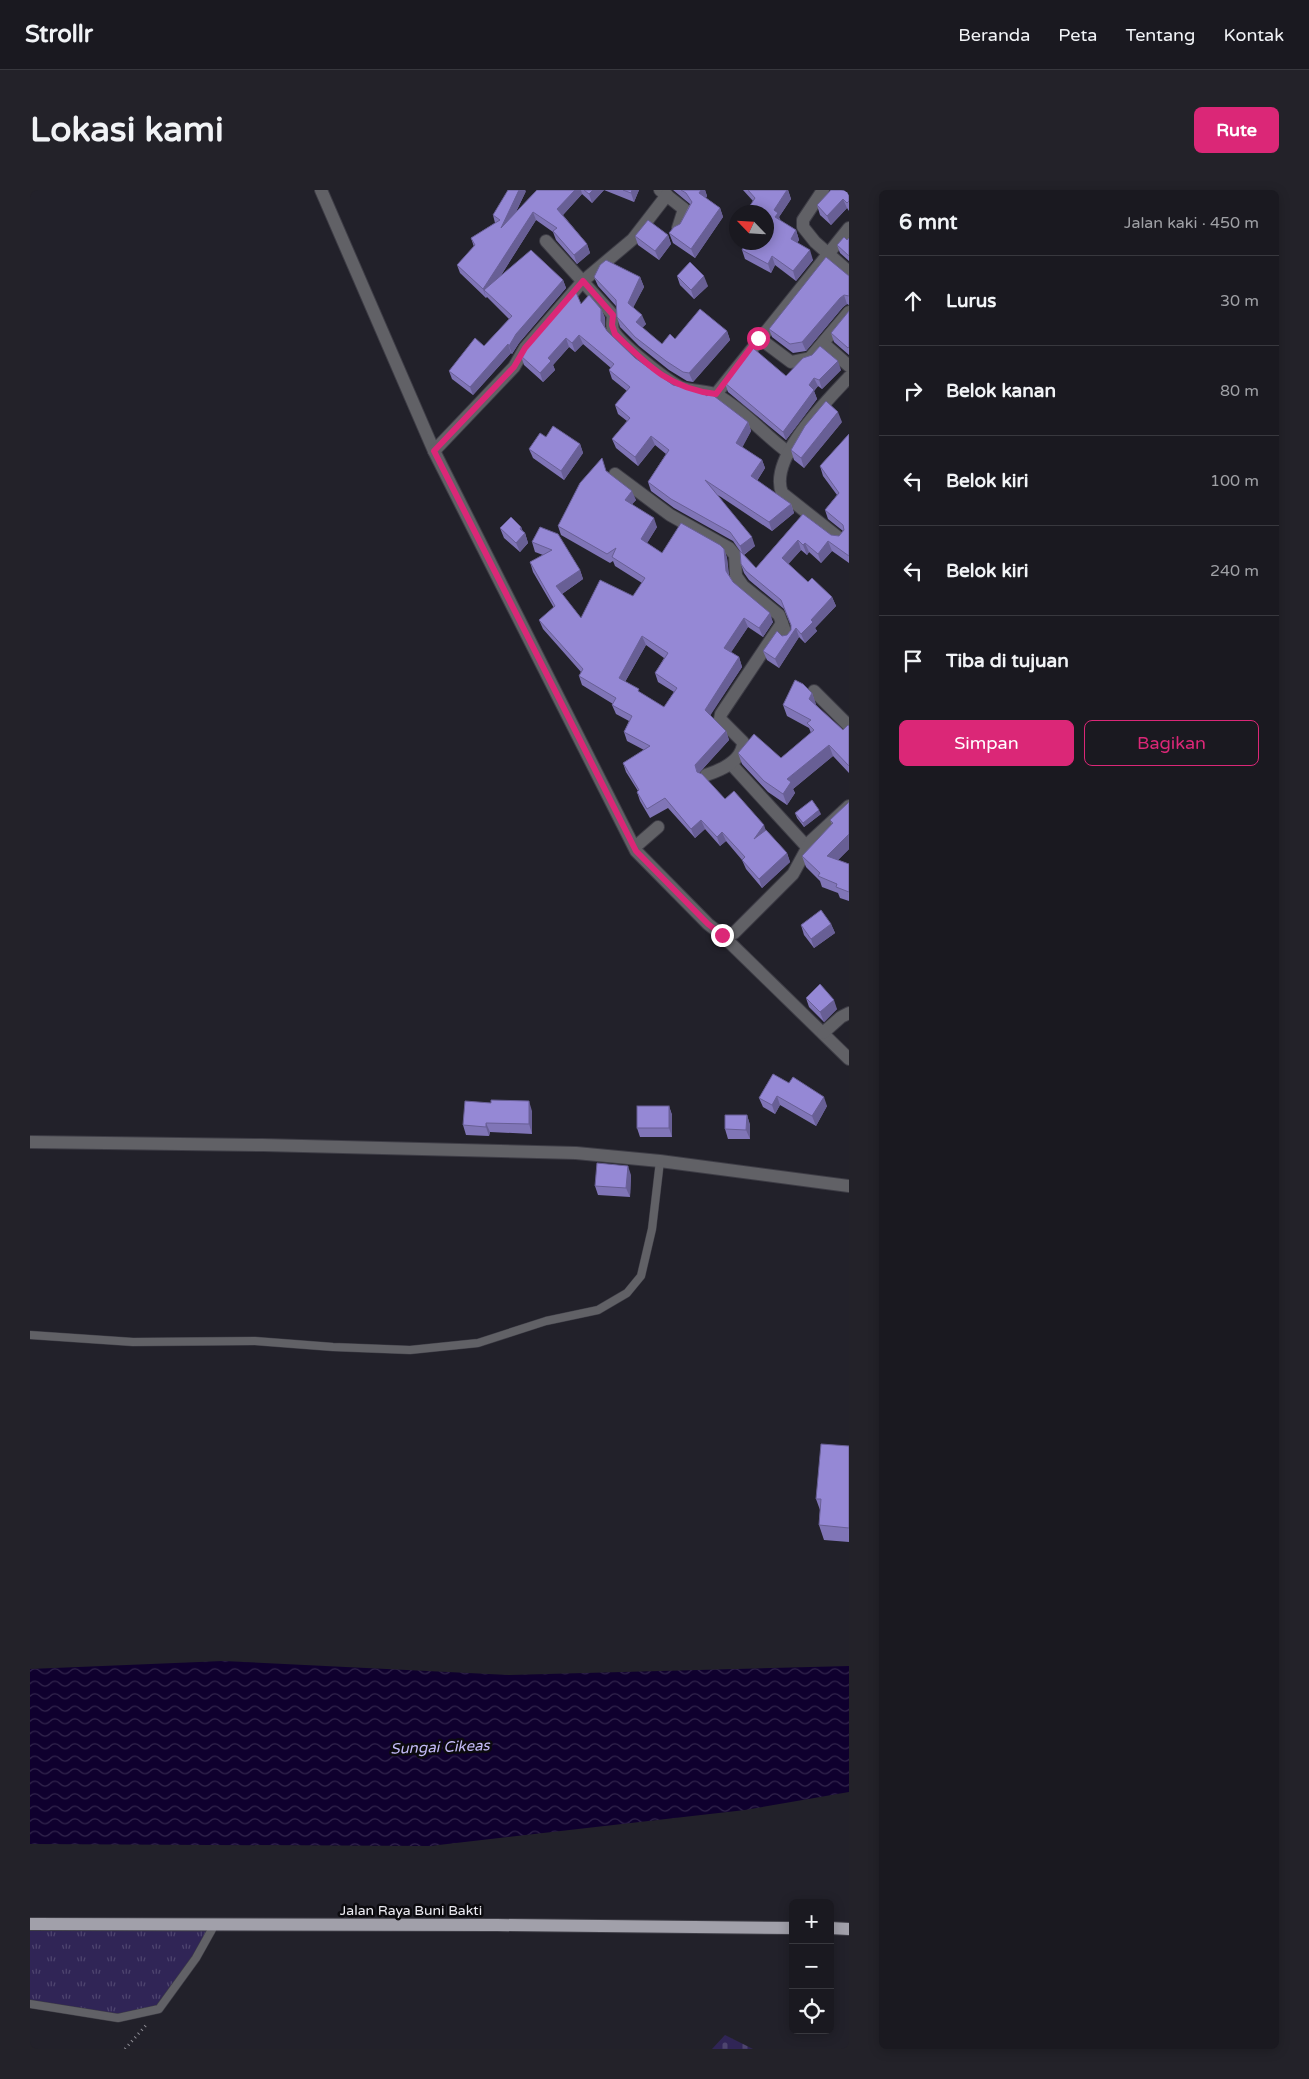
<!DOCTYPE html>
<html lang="id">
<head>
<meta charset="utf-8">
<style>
  :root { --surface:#1a1920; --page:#232229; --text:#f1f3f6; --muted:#9fa0a5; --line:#38383e; --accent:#db2777 }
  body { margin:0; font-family:"Varela Round",sans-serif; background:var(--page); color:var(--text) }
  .controls { position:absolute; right:15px; bottom:15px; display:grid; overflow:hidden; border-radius:8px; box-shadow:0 2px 12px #0003 }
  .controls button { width:45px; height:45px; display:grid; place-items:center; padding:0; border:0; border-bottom:1px solid var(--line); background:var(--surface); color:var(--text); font:25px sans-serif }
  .compass { position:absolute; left:699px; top:15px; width:45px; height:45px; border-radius:50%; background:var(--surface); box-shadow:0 2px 12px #0003; rotate:295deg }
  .stop { position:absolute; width:15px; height:15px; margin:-11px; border:4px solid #db2777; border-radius:50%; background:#fff }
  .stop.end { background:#db2777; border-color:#fff; box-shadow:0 1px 5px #0008 }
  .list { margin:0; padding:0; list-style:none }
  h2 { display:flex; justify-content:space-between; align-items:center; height:65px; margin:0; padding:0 20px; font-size:21px }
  h2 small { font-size:16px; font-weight:400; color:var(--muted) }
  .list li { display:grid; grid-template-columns:32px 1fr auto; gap:15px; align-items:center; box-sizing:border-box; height:90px; padding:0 20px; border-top:1px solid var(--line) }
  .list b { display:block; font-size:19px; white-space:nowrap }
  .list em { font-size:16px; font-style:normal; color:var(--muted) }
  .actions { display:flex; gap:10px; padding:15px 20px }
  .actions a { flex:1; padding:11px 0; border:1px solid var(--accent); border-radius:8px; text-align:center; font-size:18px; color:var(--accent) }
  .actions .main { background:var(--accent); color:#fff }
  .icon { flex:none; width:28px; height:28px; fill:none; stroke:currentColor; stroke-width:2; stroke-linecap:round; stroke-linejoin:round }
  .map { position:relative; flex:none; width:819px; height:1859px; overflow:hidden; border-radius:8px }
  header { display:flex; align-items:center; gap:30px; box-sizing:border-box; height:70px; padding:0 25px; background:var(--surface); border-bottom:1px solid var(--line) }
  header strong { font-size:24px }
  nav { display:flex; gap:28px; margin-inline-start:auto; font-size:18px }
  .intro { display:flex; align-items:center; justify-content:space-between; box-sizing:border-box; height:120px; padding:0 30px }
  h1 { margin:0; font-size:35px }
  .button { padding:12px 22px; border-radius:8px; background:var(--accent); color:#fff; font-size:18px; font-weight:700 }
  main { display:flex; gap:30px; padding:0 30px }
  aside { flex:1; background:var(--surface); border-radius:8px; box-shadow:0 2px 12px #0003 }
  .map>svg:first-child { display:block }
  .grass { fill:url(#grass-tufts) }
  .cemetery { fill:url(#cemetery-stones) }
  .water { fill:url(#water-waves) }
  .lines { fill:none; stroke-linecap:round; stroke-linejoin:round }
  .service-casing { stroke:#3e3d46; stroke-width:9 }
  .minor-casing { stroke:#3e3d46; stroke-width:14 }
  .primary-casing { stroke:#3e3d46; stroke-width:14 }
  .path { stroke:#8e8d95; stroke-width:3; stroke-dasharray:1 4; stroke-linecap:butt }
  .service { stroke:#616166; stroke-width:8 }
  .minor { stroke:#616166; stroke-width:12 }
  .primary { stroke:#a1a0aa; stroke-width:12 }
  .wall { fill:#8075b7; fill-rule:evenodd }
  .shaded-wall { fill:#685f95 }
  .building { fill:#9588d5; stroke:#685f95; fill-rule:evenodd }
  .route { stroke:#db2777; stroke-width:6 }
  .labels { text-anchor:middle; stroke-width:5; stroke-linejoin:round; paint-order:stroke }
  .street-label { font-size:14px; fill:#edecf3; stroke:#0c0b0f }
  .water-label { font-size:15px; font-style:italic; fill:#c3baf7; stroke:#0c0b0f }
</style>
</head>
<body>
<header>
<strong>Strollr</strong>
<nav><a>Beranda</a><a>Peta</a><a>Tentang</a><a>Kontak</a></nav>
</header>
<div class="intro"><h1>Lokasi kami</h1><a class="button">Rute</a></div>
<main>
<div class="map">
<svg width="819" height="1859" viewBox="0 0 819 1859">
  <defs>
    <pattern id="grass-tufts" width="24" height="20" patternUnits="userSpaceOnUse" patternTransform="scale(1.25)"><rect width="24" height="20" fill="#302556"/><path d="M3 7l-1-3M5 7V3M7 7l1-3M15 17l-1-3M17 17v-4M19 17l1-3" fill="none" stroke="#4e456f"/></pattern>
    <pattern id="cemetery-stones" width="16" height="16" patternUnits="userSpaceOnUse" patternTransform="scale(1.25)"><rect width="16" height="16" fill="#302556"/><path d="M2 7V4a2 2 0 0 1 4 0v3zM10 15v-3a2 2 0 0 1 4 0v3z" fill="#4e456f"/></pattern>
    <pattern id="water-waves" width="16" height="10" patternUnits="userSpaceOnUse" patternTransform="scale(1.25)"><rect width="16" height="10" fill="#0f002e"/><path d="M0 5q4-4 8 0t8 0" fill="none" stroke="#32254d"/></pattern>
  </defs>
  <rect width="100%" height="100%" fill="#22212a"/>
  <polygon class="grass" points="0,1734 185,1734 129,1819 88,1828 0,1814"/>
  <polygon class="cemetery" points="695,1845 723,1859 682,1859"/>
  <polygon class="water" points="193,1471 479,1485 819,1476 819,1602 715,1620 400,1656 0,1654 0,1479"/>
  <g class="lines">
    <g class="service-casing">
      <g id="service">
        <polyline points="0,1145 103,1152 225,1151 303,1157 380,1160 448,1153 516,1131 568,1120 597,1103 611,1086 622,1039 630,971"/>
        <polyline points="0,1814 88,1828 129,1819 166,1768 185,1734"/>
      </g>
    </g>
    <g class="minor-casing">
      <g id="minor">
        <polyline points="291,0 404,261 606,661 678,734 692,745 819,869"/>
        <polyline points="630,0 654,19 648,38"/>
        <polyline points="793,0 773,30 773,37 785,52 819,82"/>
        <path d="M516,51L583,125C583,130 581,134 583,140C589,153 636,190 650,197C662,202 677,200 687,205C715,221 734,245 759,263"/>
        <polyline points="729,148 761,172 780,168 819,122"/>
        <polyline points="793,153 819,176"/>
        <polyline points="686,204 819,38"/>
        <polyline points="404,261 484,177 495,158 553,91 603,49 637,5"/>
        <polyline points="585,284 640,325 699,358 705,365 706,386 713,396 749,425 757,447"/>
        <path d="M809,348L752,303C738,268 797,211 819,187"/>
        <polyline points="784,501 819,536"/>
        <polyline points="701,574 778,658"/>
        <path d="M676,585C691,580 713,571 713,552L690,529L691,524L752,433"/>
        <polyline points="605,657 628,637"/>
        <polyline points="692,745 704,743 763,684 781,651 819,616"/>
        <polyline points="793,843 811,827 819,823"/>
        <polyline points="0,952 233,955 546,963 630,971 819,996"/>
      </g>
    </g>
    <g class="primary-casing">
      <g id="primary">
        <polyline points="0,1734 467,1735 763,1738"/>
        <polyline points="800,1738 819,1739"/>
      </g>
    </g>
    <polyline class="path" points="95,1859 118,1833"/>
    <use href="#service" class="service"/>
    <use href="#minor" class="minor"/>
    <use href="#primary" class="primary"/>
  </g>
  <g class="wall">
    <polygon points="507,0 574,0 562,13 552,4 533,25 557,54 560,63 547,74 526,50 523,42 506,30 470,87 533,90 536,98 489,153 482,164 481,163 443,205 422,189 419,181 454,156 479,129 457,107 456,108 430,83 427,75 444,57 441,48 465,33 463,25 496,1 486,22"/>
    <polygon points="574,0 609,0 604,12"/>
    <polygon points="643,0 675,0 677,6 676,8 690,18 693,27 665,68 643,53 639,43 650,34 660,14"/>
    <polygon points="713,0 758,0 761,9 749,27 751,31 766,40 769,50 767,53 783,70 766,91 745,75 741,83 715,69 712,60 736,52 723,11"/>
    <polygon points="819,0 819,21 817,18 801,35 790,25 787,15"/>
    <polygon points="638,45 641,54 629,70 608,55 605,46"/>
    <polygon points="819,48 819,71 810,63 807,55"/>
    <polygon points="647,86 678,96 664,109 650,95"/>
    <polygon points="819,86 819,115 817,114 813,117 776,161 763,163 742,147 739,139"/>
    <polygon points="564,87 610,87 614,97 603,117 616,134 612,138 632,154 697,141 700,150 663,192 657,191 639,180 609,156 590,137 587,127 586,116 568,96"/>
    <polygon points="551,114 571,119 575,128 575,137 577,141 605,168 643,195 677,206 718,232 721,241 712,257 732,270 735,278 727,291 761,314 764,323 742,341 688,305 725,356 714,365 726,378 773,324 801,345 809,346 813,341 798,329 795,320 807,305 793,286 790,276 819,244 819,373 802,361 791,373 779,362 777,365 771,360 758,374 778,392 802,407 806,416 785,438 787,441 775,453 769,447 749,478 737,470 733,461 752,446 757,445 761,440 761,436 754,419 719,390 714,383 711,374 710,361 703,351 644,318 621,301 618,292 636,264 625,255 608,276 586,258 582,249 597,231 588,224 585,215 597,201 582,189 579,180 581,178 553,154 545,162 539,157 523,175 525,180 513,192 494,175 491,166"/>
    <polygon points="819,121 819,165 804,152 801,143"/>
    <polygon points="811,180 792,199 788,196 784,201 787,209 756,250 698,202 695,193"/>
    <polygon points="812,232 774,278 764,270 761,260"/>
    <polygon points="516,247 550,254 553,263 534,290 503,268 499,259"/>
    <path d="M577,281L606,310L602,314L627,337L617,353L632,363L694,359L697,368L699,385L703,392L743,432L733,447L718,437L701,462L709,467L712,477L680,525L696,541L699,550L669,583L695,609L736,640L757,663L760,672L732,698L716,679L712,670L696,651L690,656L675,639L665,648L638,618L620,628L610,611L607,602L608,601L596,582L593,573L614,560L597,551L594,542L599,531L586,524L582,515L583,514L552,495L549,486L551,482L513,439L509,430L524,418L503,382L500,372L513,365L505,362L502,352L510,337L550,380L553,389L532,404L551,428L603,406L612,393L585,376L583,371L580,373L531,345L528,336ZM616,455L634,468L625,483L628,492L644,502L634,517L610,503L595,492Z"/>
    <polygon points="491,337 493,342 495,343 498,353 490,362 474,348 470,338"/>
    <polygon points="782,503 786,515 813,540 819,536 819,583 803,566 763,599 765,603 757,615 738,602 712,574 708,563 751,568 781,543 779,538 757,526 753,515"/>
    <polygon points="819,612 819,659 808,670 819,674 819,711 810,708 808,703 792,697 790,691 776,677 772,666 802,634 800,630"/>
    <polygon points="765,623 791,624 774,637 767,628"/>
    <polygon points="801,734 805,743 784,758 774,745 771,735"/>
    <polygon points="776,808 807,819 794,832 779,817"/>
    <polygon points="743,884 797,916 786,936 750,915 745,924 733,917 729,908"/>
    <polygon points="639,916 642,925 642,947 610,947 607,938"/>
    <polygon points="502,921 502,944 460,942 459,946 436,945 433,935"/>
    <polygon points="717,925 720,935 720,949 698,949 695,939"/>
    <polygon points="601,985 600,1007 568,1005 565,996"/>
    <polygon points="819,1256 819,1352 794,1350 789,1335 790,1320 786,1309"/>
  </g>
  <g class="shaded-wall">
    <polygon points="489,0 495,0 496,1 474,46 471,38"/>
    <polygon points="545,0 551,0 552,4 531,27 527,19"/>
    <polygon points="563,0 574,0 562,13 559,4"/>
    <polygon points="602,0 609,0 604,12 601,3"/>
    <polygon points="671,0 675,0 677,6 673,12 669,3"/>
    <polygon points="757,0 758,0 761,9 749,27 751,33 749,37 744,20"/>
    <polygon points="813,9 817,18 801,35 797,26"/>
    <polygon points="690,18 693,27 665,68 661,59"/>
    <polygon points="503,22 506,30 459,104 454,100 456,108 453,99"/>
    <polygon points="766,40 769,50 764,58 761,49"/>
    <polygon points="638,45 641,54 629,70 625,61"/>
    <polygon points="557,54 560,63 547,74 544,65"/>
    <polygon points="780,60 783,70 766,91 763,81"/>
    <polygon points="742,66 745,75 741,83 738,74"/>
    <polygon points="674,86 678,96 664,109 661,100"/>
    <polygon points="610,87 614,97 601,122 598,113"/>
    <polygon points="533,90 536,98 489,153 482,164 479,156 486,144"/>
    <polygon points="814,105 817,114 813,117 776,161 772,152 810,108"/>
    <polygon points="571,119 575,128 575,140 571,131"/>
    <polygon points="612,125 616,134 609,141 606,132"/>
    <polygon points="697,141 700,150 663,192 659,183"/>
    <polygon points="549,145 553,154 545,162 542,153"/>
    <polygon points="536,148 539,157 523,175 525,180 513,192 510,183 518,168"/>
    <polygon points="478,154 481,163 443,205 440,197"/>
    <polygon points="808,171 811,180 792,199 789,190"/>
    <polygon points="784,188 788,196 784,201 787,209 756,250 753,242 779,195"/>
    <polygon points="808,222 812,232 774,278 771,268"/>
    <polygon points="718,232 721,241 710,262 706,253"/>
    <polygon points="621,246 625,255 608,276 605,267"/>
    <polygon points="550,254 553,263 534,290 531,281"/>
    <polygon points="732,270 735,278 724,295 721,286"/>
    <polygon points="602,301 606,310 598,319 595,310"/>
    <polygon points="761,314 764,323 742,341 739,332"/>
    <polygon points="624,328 627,337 614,358 611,349"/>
    <polygon points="491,337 494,344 495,343 498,353 490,362 486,353 490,339"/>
    <polygon points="722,347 725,356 713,365 710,356"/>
    <polygon points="768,350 771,360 755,378 752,368"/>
    <polygon points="798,351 802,361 791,373 788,364"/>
    <polygon points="775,353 779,362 777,365 773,355"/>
    <polygon points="694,359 697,368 699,390 696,381"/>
    <polygon points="550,380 553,389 529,406 526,396"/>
    <polygon points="802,407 806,416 785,438 787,441 775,453 771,444 781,430"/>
    <polygon points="740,423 743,432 733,447 729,438"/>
    <polygon points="714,428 718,437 698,467 694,458"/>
    <polygon points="766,438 769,447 749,478 745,469"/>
    <polygon points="612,446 616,455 592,497 589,488"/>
    <polygon points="709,467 712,477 678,529 675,520"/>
    <polygon points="782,503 786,514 783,520 779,509"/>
    <polygon points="696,541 699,550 668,584 665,575"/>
    <polygon points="799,555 803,566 763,599 765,603 757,615 753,604 757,589"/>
    <polygon points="789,620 791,624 774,637 773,633"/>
    <polygon points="671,630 675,639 665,648 661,639"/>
    <polygon points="734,635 737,644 724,649"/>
    <polygon points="692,642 696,651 690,656 687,647"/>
    <polygon points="819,644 819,659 801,677 797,666"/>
    <polygon points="757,663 760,672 732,698 729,689"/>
    <polygon points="801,734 805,743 784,758 781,749"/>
    <polygon points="804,810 807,819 794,832 790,822"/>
    <polygon points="747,906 750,915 745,924 742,915"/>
    <polygon points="794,907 797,916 786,936 782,926"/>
    <polygon points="499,911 502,921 502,944 499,934"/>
    <polygon points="639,916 642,925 642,947 639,938"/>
    <polygon points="717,925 720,935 720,949 716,940"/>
    <polygon points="456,933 460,942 459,946 456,937"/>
    <polygon points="598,976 601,985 600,1007 596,998"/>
  </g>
  <g class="building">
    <polygon points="478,0 489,0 471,38 507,0 545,0 527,19 557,54 544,65 523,41 527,38 503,22 453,99 427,75 445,55 441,48 470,30 463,25"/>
    <polygon points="554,0 563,0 559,4"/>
    <polygon points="593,0 602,0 601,3"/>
    <polygon points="651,0 671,0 669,3 690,18 661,59 639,43 644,37 650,34 662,12 656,3"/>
    <polygon points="718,0 757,0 744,20 748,23 745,27 766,40 761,49 780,60 763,81 742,66 738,74 712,60 716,52 736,52 736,22 716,22 725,8"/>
    <polygon points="801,0 819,0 819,11 817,13 813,9 797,26 787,15"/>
    <polygon points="618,30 638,45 625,61 605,46"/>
    <polygon points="814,47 817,50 819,48 819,66 807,55"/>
    <polygon points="501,60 533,90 486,144 479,156 478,154 440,197 419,181 445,148 454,156 482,126 454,100"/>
    <polygon points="796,67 819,86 819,106 814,105 810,108 772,152 760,154 739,139"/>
    <polygon points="576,70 610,87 598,113 612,125 606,132 632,154 640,144 645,149 670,119 697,141 659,183 653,182 636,171 605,147 587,127 586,110 564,87 570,75"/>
    <polygon points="660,72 674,86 661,100 647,86"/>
    <polygon points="545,100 551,114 559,105 571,119 571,131 577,141 605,168 643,195 670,201 677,206 680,203 718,232 706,253 732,270 721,286 761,314 739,332 675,290 722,347 710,356 700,342 641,309 618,292 639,260 621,246 605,267 582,249 600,228 585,215 600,197 579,180 584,174 549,145 542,153 536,148 518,168 521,171 510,183 491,166 498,154"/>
    <polygon points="819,121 819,157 818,158 801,143"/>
    <polygon points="790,156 808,171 789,190 784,188 779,195 784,200 753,242 695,193 723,158 756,186 773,168 782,165"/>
    <polygon points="796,211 808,222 771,268 761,260 775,236"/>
    <polygon points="523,236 550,254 531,281 499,259 510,243 516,247"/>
    <polygon points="819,244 819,366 798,351 788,364 775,353 773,355 768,350 752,368 778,392 782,388 802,407 781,430 783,432 771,444 766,438 745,469 733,461 747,441 752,446 757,445 761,440 761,435 751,410 716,381 711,374 710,361 726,378 773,324 801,345 809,346 814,340 813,335 795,320 809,303 790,276"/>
    <path d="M572,268L576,281L602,301L595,310L624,328L611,349L632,363L651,333L690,355L694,359L696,381L703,392L740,423L729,438L714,428L694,458L709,467L675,520L696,541L665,575L667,582L672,584L695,609L704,601L734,635L724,649L736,640L757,663L729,689L712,670L715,667L692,642L687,647L671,630L661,639L635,608L617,619L607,602L609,600L593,573L620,556L594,542L602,526L582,515L586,508L549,486L553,479L509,430L525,416L500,372L522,360L502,352L510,337L528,344L550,380L526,396L551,428L570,390L603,406L615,388L582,367L586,358L577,364L528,336L550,293ZM612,446L638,463L625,483L647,498L634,517L608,501L609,499L589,488Z"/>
    <polygon points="481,327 491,337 490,339 495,343 486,353 470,338"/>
    <polygon points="765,490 773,494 782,503 779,509 813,540 818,535 819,536 819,576 799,555 757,589 761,592 753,604 734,591 708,563 724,544 751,568 784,540 777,533 781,530 753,515"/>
    <polygon points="782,610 789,620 773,633 765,623"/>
    <polygon points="819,612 819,644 797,666 819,674 819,702 806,697 807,694 788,686 790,683 772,666 803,633 800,630"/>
    <polygon points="791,720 801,734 781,749 771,735"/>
    <polygon points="790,794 804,810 790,822 776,808"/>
    <polygon points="743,884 759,893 763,887 794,907 782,926 747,906 742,915 729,908"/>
    <polygon points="461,910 499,911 499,934 456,933 456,937 433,935 435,911 461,913"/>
    <rect x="607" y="916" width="32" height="22"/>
    <polygon points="695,925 717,925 716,940 695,939"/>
    <polygon points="567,973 598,976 596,998 565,996"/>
    <polygon points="791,1254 819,1256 819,1338 789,1335 791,1309 786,1309"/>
  </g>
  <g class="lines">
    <path class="route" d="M692,745L678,734L606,661L404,261L484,177L495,158L553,91L583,125L582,135L585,144C617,175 640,199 686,204L728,148"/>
  </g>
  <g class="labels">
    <g class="street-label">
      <text x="381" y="1725">Jalan Raya Buni Bakti</text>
    </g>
    <g class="water-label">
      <text transform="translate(410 1557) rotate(-2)" y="5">Sungai Cikeas</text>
    </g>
  </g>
</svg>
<div class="controls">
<button>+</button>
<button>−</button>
<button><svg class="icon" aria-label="locate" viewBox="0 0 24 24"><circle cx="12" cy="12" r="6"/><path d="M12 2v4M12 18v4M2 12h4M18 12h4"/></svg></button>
</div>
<svg class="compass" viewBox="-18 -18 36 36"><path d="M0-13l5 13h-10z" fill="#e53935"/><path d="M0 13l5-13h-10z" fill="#9fa0a5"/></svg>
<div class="stop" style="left:728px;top:148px"></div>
<div class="stop end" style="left:692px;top:745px"></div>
</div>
<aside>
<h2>6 mnt<small>Jalan kaki · 450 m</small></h2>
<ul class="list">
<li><svg class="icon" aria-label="ahead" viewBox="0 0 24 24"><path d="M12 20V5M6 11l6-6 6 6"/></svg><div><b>Lurus</b></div><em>30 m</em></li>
<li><svg class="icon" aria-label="right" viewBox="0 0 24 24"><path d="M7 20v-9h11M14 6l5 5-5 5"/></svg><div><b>Belok kanan</b></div><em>80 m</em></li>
<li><svg class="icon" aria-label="left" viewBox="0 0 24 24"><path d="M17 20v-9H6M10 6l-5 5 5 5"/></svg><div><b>Belok kiri</b></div><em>100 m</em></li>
<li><svg class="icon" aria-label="left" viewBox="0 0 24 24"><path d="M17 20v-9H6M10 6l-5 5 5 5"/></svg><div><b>Belok kiri</b></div><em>240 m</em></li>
<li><svg class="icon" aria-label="arrive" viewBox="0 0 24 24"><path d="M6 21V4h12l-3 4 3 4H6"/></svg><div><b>Tiba di tujuan</b></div></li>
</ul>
<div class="actions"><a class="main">Simpan</a><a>Bagikan</a></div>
</aside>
</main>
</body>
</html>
